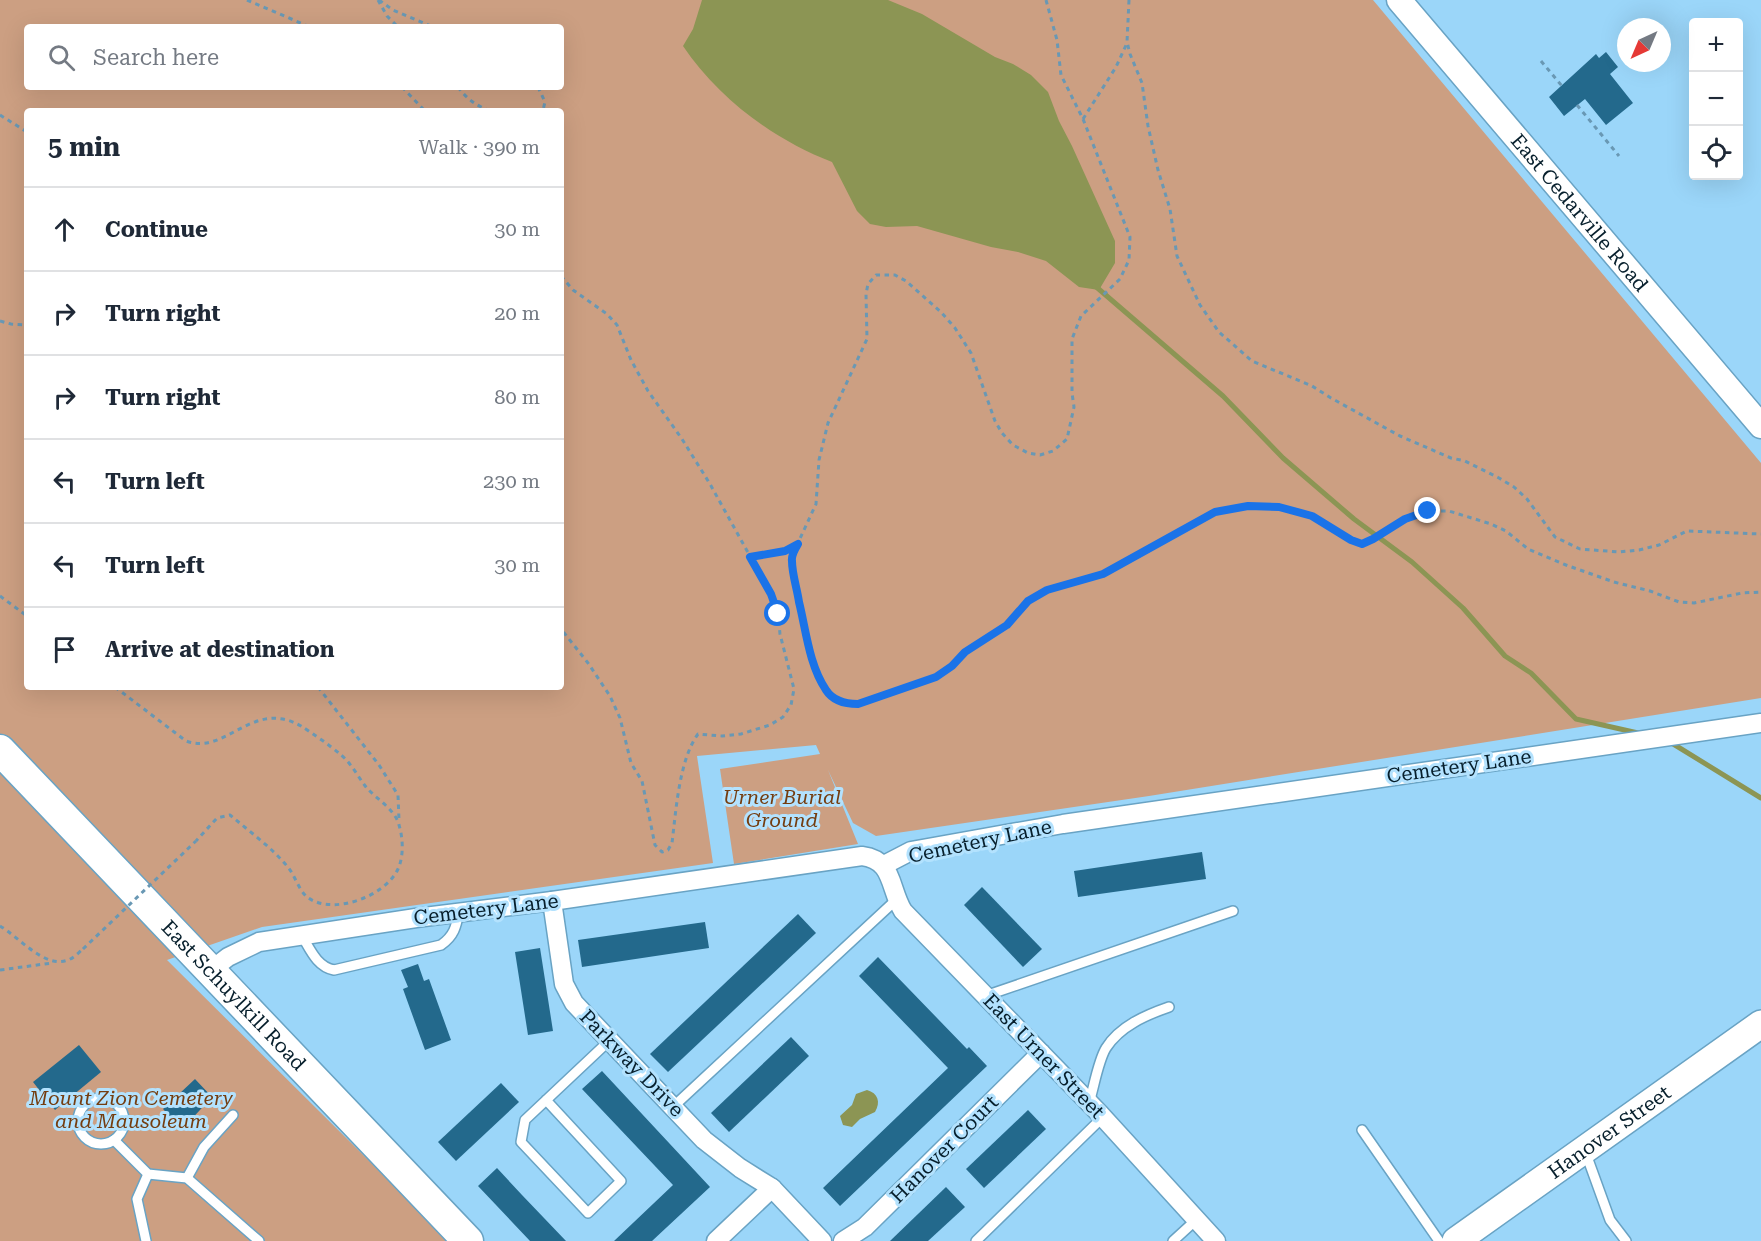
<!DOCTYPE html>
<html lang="en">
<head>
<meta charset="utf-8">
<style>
  :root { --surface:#fff; --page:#f2f2f3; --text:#1f2937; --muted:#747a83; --line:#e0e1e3 }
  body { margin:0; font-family:"Roboto Serif",serif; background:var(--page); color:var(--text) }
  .controls { position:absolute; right:18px; top:18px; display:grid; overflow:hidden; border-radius:6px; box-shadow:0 6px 24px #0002 }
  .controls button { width:54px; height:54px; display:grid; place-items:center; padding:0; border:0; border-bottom:2px solid var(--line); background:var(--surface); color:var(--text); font:30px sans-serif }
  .compass { position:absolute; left:1617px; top:18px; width:54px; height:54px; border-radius:50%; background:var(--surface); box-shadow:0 6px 24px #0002; rotate:224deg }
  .stop { position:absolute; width:18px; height:18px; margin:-14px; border:4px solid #1a73e8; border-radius:50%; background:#fff }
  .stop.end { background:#1a73e8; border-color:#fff; box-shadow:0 2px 6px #0008 }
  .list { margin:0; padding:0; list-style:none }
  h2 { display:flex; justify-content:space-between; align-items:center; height:78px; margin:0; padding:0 24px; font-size:26px }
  h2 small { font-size:20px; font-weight:400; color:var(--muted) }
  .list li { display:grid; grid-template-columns:39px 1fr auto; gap:18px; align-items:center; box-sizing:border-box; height:84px; padding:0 24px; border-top:2px solid var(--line) }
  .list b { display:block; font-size:22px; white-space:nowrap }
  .list em { font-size:20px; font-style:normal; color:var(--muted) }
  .icon { flex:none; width:33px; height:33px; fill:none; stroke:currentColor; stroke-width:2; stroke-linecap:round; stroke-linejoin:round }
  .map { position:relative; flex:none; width:1761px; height:1241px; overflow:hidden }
  .search { position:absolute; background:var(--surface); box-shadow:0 6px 24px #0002; left:24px; top:24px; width:540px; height:66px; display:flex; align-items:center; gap:15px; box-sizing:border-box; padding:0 21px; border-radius:6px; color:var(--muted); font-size:22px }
  .panel { position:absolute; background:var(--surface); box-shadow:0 6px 24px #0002; left:24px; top:108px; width:540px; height:582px; border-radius:6px }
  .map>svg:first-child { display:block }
  .green { fill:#cc9f82; fill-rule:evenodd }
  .water { fill:#8c9554 }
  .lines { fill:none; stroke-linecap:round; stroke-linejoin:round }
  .stream { stroke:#8c9554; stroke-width:5 }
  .building { fill:#23698c }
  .service-casing { stroke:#69a3c4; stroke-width:12 }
  .minor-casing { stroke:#69a3c4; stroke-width:21 }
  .tertiary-casing { stroke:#69a3c4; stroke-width:27 }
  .secondary-casing { stroke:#69a3c4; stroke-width:30 }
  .primary-casing { stroke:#69a3c4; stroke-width:33 }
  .path { stroke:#6998b4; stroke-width:3; stroke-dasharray:4.5 4.5; stroke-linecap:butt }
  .service { stroke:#fff; stroke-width:9 }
  .minor { stroke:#fff; stroke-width:18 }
  .tertiary { stroke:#fff; stroke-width:24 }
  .secondary { stroke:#fff; stroke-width:27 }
  .primary { stroke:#fff; stroke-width:30 }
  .path-bridge { stroke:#6998b4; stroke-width:3; stroke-dasharray:4.5 4.5; stroke-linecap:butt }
  .route { stroke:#1a73e8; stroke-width:8 }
  .labels { text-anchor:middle; stroke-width:6; stroke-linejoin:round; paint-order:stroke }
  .street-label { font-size:20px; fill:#071f2c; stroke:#b3e2fe }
  .park-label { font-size:20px; font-style:italic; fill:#743d10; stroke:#b3e2fe }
</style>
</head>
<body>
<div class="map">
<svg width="1761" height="1241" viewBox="0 0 1761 1241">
  <rect width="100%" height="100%" fill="#9bd6f9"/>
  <path class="green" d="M0,0H1373L1761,463V698L1149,796L876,836L853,823L828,770L858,844L734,864L720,769L820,754L816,745L697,756L713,863L262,927L167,960L450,1241H0ZM27,27H561V87H27ZM27,111H561V687H27Z"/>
  <g class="water">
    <path d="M702,0H888L922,14L995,57L1013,64L1031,75L1048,92L1059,121L1072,146L1115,241V263L1099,290L1079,287L1046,261L1018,252L991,247L917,226L886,227L870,224L857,211L832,162C774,140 718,98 683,46L693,29Z"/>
    <path d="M867,1090C878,1093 881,1102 875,1112L860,1119L852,1127L843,1125L840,1116L852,1105L856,1094Z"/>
  </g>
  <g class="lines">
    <g class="stream">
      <polyline points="1094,285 1223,396 1283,458 1354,519 1412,562 1463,608 1505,656 1531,673 1576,719 1638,733"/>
      <polyline points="1670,742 1761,798"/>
    </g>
  </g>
  <g class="building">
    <polygon points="1606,52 1618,67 1610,74 1633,103 1606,125 1585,99 1564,116 1549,97 1596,54 1599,58"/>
    <polygon points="1202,852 1206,879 1078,897 1074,871"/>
    <polygon points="982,887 1042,949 1023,967 964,905"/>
    <polygon points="798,914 816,933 668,1072 650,1054"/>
    <polygon points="705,922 709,948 582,967 578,940"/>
    <polygon points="540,948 553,1031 528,1035 515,952"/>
    <polygon points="878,957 967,1049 969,1047 987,1066 840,1206 823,1188 948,1068 859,976"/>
    <polygon points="418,964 424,981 429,979 451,1040 425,1050 403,989 408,987 401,970"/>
    <polygon points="791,1037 809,1056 729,1132 711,1113"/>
    <polygon points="79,1045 101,1072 55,1110 33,1082"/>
    <polygon points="602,1071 710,1187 652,1241 614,1241 673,1185 582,1089"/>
    <polygon points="195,1079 212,1097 187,1124 185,1122 180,1127 163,1109"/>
    <polygon points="501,1083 519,1102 456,1161 438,1142"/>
    <polygon points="1028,1110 1046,1129 984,1188 966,1169"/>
    <polygon points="497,1168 522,1195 566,1241 530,1241 478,1186"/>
    <polygon points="946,1187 965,1207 928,1241 890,1241"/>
  </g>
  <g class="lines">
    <g class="service-casing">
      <g id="service">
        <path d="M302,936C310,949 317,967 334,970L441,945C454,936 456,927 459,912"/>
        <polyline points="985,996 1233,911"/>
        <circle cx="101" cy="1121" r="23"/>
        <polyline points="546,1100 621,1181 588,1213 521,1142 525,1120 610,1040"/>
        <path d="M1089,1103C1094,1087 1098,1061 1106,1048C1120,1026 1146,1015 1169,1007"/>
        <polyline points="674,1106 896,900"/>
        <polyline points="1362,1130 1439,1241"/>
        <polyline points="114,1140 148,1174 187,1178 259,1241"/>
        <polyline points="1585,1151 1610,1220 1626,1241"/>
        <polyline points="187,1178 204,1147 233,1115"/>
        <polyline points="146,1241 137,1199 148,1174"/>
        <polyline points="976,1241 1103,1117"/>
        <polyline points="1173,1241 1196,1220"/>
      </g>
    </g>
    <g class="minor-casing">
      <g id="minor">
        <polyline points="884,865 911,851 1063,824 1761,723"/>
        <polyline points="552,901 564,984 574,1003 704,1140 740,1168 772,1188"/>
        <path d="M210,971L228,957L259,942L416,918L552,901L862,856C894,860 889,888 903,911L1100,1114L1216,1241"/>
        <polyline points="716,1241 772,1188 822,1241"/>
        <polyline points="843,1241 865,1227 1041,1053"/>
      </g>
    </g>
    <g class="tertiary-casing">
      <g id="tertiary">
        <path id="s1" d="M1399,0L1761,426"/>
      </g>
    </g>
    <g class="secondary-casing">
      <g id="secondary">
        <path id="s2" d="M1456,1241L1761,1024"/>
      </g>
    </g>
    <g class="primary-casing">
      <g id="primary">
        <path id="s3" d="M0,750L468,1241"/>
      </g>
    </g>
    <g class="path">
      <polyline points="247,0 310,27"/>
      <polyline points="378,0 387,16 398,27"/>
      <polyline points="379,0 393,10 433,27"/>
      <polyline points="1046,0 1057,40 1061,75 1083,119 1130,237 1129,260 1120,279 1081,316 1072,339 1072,393 1074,407 1067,439 1053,451 1040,455 1028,453 1013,445 1002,433 995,421 971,353 955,328 941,312 906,281 895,275 876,275 868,284 866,294 867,339 828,423 819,460 816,504 791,558 808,642 818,672 826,690 834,699 850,704 858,704 944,673 965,653 1007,625 1028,601 1047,590 1103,574 1138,557 1215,512 1248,506 1279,507 1312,516 1351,540 1362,544 1373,539 1405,519 1428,511 1449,511 1491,524 1506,531 1528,549 1566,565 1614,582 1650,591 1679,602 1694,603 1742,593 1761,592"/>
      <polyline points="1129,0 1127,42 1130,54 1142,83 1148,126 1158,170 1170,209 1177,256 1200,305 1219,332 1252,361 1312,386 1331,398 1400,436 1451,458 1465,461 1499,478 1514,487 1527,499 1555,537 1580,549 1619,552 1639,550 1659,545 1687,531 1761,534"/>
      <polyline points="1541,61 1562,86"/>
      <polyline points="402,87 425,111"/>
      <path d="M458,87C467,99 476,106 491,111"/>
      <polyline points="538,87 545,102 543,110 541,111"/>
      <polyline points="1577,105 1619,156"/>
      <polyline points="0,115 27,132"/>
      <polyline points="1083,119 1116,67 1127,43"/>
      <path d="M561,276L573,290L607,314L617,325L631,360L648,391L682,439L710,484L771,594L778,614L780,634L794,689L791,705L783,717L770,725L741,734L722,736L698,734C679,760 676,811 672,843L668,850L662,852L655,845L642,781L631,763L620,718L610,696L588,663L561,629"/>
      <polyline points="0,321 11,324 27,325"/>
      <polyline points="750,557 785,551 797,544"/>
      <polyline points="0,596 27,616"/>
      <path d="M115,687L186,741C226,756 252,698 301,726C312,733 331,746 341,755C352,764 358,777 366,787C376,799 395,809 399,825C403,838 404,856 398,869C385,897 332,916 307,897C298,889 295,875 287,866C271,847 249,831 230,815L217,818L196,841"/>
      <polyline points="318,687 379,765 398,795 399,820"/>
      <path d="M0,926C20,938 45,969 68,960C74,958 79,952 83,949"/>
      <polyline points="0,970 52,963"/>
    </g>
    <use href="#service" class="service"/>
    <use href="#minor" class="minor"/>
    <use href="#tertiary" class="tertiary"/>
    <use href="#secondary" class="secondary"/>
    <use href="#primary" class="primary"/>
    <polyline class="path-bridge" points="83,949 196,841"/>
  </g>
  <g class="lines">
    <path class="route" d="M778,614L771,594L750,557L785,551L798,544C795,549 791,555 792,561C792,574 797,588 799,602C806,630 809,665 826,690C833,701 845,704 858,704L936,677L952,666L965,652L1007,625L1028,601L1047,590L1103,574L1215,512L1248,506L1279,507L1312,516L1351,540L1362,544L1373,539L1405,519L1428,511"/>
  </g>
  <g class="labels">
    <g class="street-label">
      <text dy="7" stroke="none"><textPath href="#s1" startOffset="279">East Cedarville Road</textPath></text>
      <text transform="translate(1459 766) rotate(-8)" y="7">Cemetery Lane</text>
      <text transform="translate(980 841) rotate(-12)" y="7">Cemetery Lane</text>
      <text transform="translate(486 909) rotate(-7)" y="7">Cemetery Lane</text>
      <text dy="7" stroke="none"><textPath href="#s3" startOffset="339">East Schuylkill Road</textPath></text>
      <text transform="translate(1044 1056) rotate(46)" y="7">East Urner Street</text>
      <text transform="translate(632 1063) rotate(46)" y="7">Parkway Drive</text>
      <text dy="7" stroke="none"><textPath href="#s2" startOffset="188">Hanover Street</textPath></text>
      <text transform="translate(944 1149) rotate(-45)" y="7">Hanover Court</text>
    </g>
    <g class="park-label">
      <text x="782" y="804">Urner Burial<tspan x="782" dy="23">Ground</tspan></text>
      <text x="131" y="1105">Mount Zion Cemetery<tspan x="131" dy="23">and Mausoleum</tspan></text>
    </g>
  </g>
</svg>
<div class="controls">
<button>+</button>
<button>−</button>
<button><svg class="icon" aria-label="locate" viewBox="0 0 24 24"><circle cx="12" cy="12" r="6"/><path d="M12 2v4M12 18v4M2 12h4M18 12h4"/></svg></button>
</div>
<svg class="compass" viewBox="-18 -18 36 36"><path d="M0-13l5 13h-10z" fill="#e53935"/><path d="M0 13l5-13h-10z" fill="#747a83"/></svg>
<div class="stop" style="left:778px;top:614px"></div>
<div class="stop end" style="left:1428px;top:511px"></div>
<div class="search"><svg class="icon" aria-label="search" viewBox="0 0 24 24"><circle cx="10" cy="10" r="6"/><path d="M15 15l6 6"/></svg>Search here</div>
<section class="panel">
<h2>5 min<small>Walk · 390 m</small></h2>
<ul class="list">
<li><svg class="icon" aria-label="ahead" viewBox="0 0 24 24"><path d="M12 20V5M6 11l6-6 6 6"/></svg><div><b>Continue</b></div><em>30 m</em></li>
<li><svg class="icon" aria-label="right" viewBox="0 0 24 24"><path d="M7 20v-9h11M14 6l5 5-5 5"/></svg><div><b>Turn right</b></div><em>20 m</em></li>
<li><svg class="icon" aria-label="right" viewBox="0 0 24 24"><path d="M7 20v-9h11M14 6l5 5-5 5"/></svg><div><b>Turn right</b></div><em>80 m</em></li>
<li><svg class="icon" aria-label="left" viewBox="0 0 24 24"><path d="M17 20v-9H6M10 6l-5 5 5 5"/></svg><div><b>Turn left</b></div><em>230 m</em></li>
<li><svg class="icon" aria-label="left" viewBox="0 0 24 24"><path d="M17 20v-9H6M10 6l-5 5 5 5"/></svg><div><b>Turn left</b></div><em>30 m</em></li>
<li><svg class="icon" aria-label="arrive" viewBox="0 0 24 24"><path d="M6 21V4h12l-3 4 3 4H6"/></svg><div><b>Arrive at destination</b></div></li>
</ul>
</section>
</div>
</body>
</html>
